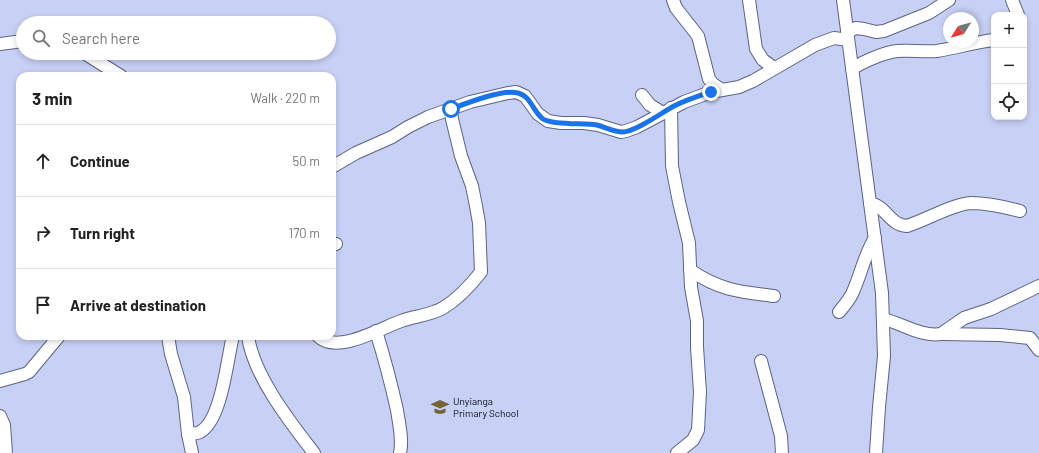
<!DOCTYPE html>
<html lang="en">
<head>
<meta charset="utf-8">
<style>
  :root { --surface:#fff; --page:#f6f6f6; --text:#222; --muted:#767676; --line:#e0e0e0 }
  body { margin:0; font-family:Barlow,sans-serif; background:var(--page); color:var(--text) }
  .controls { position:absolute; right:12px; top:12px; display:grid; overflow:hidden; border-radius:8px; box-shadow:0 2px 6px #0003 }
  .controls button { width:36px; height:36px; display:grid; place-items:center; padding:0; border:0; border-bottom:1px solid var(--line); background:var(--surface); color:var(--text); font:20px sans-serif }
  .compass { position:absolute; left:943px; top:12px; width:36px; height:36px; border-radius:50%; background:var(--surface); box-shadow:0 2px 6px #0003; rotate:233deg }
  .stop { position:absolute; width:12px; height:12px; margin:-9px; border:3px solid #1a73e8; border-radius:50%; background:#fff }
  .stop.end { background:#1a73e8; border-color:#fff; box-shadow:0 1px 4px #0008 }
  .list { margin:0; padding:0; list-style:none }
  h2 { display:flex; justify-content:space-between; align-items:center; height:52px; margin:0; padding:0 16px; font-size:17px }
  h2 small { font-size:13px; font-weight:400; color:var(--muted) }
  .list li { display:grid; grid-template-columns:26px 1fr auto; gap:12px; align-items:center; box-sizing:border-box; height:72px; padding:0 16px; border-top:1px solid var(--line) }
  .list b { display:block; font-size:15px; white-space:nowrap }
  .list em { font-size:13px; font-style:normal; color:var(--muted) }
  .icon { flex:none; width:22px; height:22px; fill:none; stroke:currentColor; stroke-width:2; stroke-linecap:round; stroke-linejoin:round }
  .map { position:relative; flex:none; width:1039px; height:453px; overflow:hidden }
  .search { position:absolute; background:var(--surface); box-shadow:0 2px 6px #0003; left:16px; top:16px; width:320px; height:44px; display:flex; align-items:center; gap:10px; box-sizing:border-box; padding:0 14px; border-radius:22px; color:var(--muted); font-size:15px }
  .panel { position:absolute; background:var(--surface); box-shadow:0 2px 6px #0003; left:16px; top:72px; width:320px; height:268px; border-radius:12px }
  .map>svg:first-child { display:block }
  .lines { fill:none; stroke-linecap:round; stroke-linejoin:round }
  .minor-casing { stroke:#5c6384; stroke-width:14 }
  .minor { stroke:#fff; stroke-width:12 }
  .route { stroke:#1a73e8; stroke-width:5 }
  .labels { text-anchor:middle; stroke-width:4; stroke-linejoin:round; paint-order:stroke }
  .poi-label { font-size:10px; fill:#0a0d19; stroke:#c7d0f5; text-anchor:start }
</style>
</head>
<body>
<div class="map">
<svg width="1039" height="453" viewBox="0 0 1039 453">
  <rect width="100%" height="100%" fill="#c7d0f5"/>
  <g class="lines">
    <g class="minor-casing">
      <g id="minor">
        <polyline points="673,0 676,8 698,36 709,79 713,84 722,90"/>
        <polyline points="749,0 756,49 763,60 774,68"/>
        <polyline points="843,0 882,293 884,356 879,407 876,453"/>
        <polyline points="1012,0 1018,15"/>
        <polyline points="847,32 856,28 864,29 876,32 884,31 929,13 949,0"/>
        <polyline points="0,44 23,41"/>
        <polyline points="84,53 121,76"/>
        <path d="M852,69C862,62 885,52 897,51C910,50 924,52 937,51C956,48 975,42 994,40"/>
        <polyline points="642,95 650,105 663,113"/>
        <polyline points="671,108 672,166 679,202 689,243 691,287 697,321 697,347 700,392 698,430 693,440 677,453"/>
        <polyline points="332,167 356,153 392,137 408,127 428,117 470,102 508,93 516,92 525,96 538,114 548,121 561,123 584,123 598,125 621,132 626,131 637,127 684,102 711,92 739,87 753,81 815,45 834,38 848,40"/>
        <path d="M870,203C873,204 876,205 879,207C889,214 893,225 907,226C926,220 953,204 971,203C988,203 1005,207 1020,211"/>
        <polyline points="332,245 336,244"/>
        <path d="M690,270C719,290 740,292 774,296"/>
        <path d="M839,312C844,306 849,300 852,294C861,275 864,255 875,238"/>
        <path d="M883,319C902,323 920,337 941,334L964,318L991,309L1039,286"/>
        <path d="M376,331C384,357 391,383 397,410C399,424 403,439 400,453"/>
        <polyline points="941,334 1000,335 1030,338 1039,350"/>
        <polyline points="168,336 171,354 184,397 188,434 192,453"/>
        <path d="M248,336C253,375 290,422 314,453"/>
        <path d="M318,336C337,355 381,328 401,321C415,316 431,315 443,308C458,299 470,286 481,272L479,223L476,206L472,186L461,156L452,119L451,109"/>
        <polyline points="761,361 781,436 782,453"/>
        <polyline points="0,381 25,374 29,372 59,336"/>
        <polyline points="0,416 4,425 6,453"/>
        <path d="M188,434C192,433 197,434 200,432C222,420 227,359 233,336"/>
      </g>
    </g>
    <use href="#minor" class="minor"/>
  </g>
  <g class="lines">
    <path class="route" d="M451,109C467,103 502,89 518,93C531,96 533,112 543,119C552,125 583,123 597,125C605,127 614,132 623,132C637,131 661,113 674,106C686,100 699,96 711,92"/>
  </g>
  <defs>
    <g id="school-bare" transform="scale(1.38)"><path d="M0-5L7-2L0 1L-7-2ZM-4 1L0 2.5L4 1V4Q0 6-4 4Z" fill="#726532" stroke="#c7d0f5" stroke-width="2.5" paint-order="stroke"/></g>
  </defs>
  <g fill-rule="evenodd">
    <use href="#school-bare" x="440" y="407"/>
  </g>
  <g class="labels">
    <g class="poi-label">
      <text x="453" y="405">Unyianga<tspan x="453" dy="12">Primary School</tspan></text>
    </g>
  </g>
</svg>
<div class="controls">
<button>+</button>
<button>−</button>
<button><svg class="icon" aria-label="locate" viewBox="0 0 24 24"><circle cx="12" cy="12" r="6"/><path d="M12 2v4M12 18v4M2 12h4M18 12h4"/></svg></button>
</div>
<svg class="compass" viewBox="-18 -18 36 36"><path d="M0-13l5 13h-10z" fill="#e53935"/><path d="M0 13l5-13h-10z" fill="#767676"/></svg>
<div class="stop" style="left:451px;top:109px"></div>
<div class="stop end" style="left:711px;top:92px"></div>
<div class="search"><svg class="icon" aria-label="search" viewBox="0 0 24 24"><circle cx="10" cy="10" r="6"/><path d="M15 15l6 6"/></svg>Search here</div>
<section class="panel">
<h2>3 min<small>Walk · 220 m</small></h2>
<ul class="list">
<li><svg class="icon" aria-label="ahead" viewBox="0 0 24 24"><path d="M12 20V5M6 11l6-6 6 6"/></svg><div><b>Continue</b></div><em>50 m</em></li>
<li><svg class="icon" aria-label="right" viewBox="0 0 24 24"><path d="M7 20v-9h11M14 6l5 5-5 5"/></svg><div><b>Turn right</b></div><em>170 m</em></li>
<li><svg class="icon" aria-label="arrive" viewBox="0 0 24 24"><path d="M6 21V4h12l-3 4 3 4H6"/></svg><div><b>Arrive at destination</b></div></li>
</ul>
</section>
</div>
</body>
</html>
